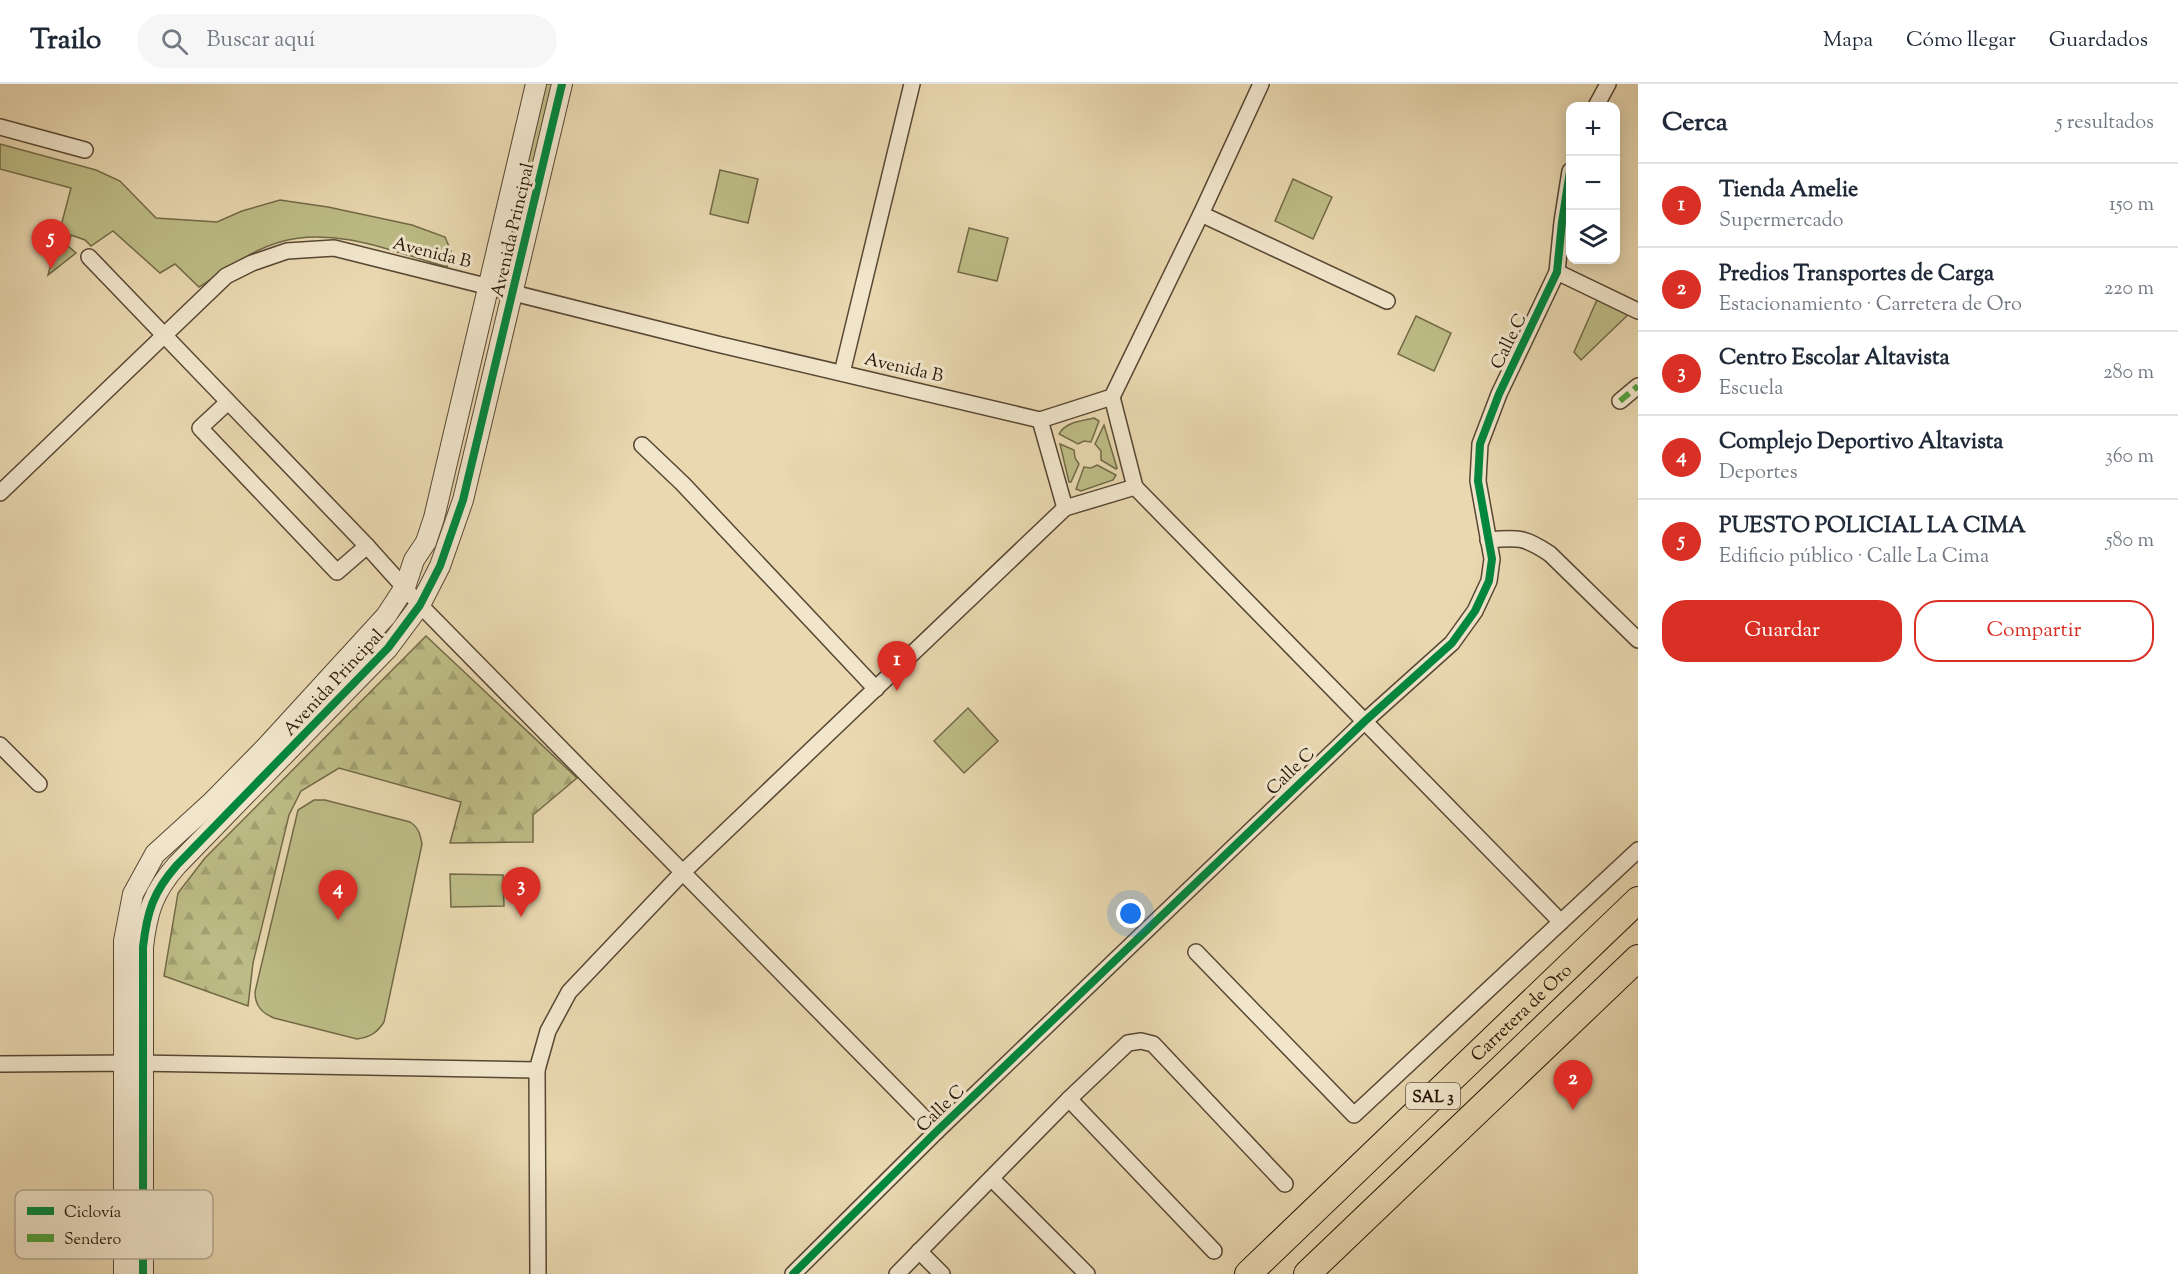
<!DOCTYPE html>
<html lang="es">
<head>
<meta charset="utf-8">
<style>
  :root { --surface:#fff; --page:#f6f6f7; --text:#1f2937; --muted:#747a83; --line:#e0e1e3; --accent:#d93025 }
  body { margin:0; font-family:"Sorts Mill Goudy",serif; background:var(--page); color:var(--text) }
  .controls { position:absolute; right:18px; top:18px; display:grid; overflow:hidden; border-radius:12px; box-shadow:0 3px 15px #0003 }
  .controls button { width:54px; height:54px; display:grid; place-items:center; padding:0; border:0; border-bottom:2px solid var(--line); background:var(--surface); color:var(--text); font:30px sans-serif }
  .you { position:absolute; left:1131px; top:830px; width:21px; height:21px; margin:-15px; border:4px solid #fff; border-radius:50%; background:#1a73e8; box-shadow:0 0 0 9px #1a73e833 }
  .badge { display:grid; place-items:center; width:39px; height:39px; border-radius:50%; background:var(--accent); color:#fff; font-size:20px; font-weight:700 }
  .pin { position:absolute; translate:-50% -50px; filter:drop-shadow(0 2px 3px #0008) }
  .pin::after { content:''; position:absolute; top:32px; width:21px; height:18px; background:inherit; clip-path:polygon(0 0,100% 0,50% 100%) }
  .list { margin:0; padding:0; list-style:none }
  h2 { display:flex; justify-content:space-between; align-items:center; height:78px; margin:0; padding:0 24px; font-size:26px }
  h2 small { font-size:20px; font-weight:400; color:var(--muted) }
  .list li { display:grid; grid-template-columns:39px 1fr auto; gap:18px; align-items:center; box-sizing:border-box; height:84px; padding:0 24px; border-top:2px solid var(--line) }
  .list b { display:block; font-size:22px; white-space:nowrap }
  .list p { margin:0; font-size:20px; white-space:nowrap; color:var(--muted) }
  .list em { font-size:20px; font-style:normal; color:var(--muted) }
  .actions { display:flex; gap:12px; padding:18px 24px }
  .actions a { flex:1; padding:14px 0; border:2px solid var(--accent); border-radius:24px; text-align:center; font-size:21px; color:var(--accent) }
  .actions .main { background:var(--accent); color:#fff }
  .icon { flex:none; width:33px; height:33px; fill:none; stroke:currentColor; stroke-width:2; stroke-linecap:round; stroke-linejoin:round }
  .map { position:relative; flex:none; width:1638px; height:1190px; overflow:hidden }
  header { display:flex; align-items:center; gap:36px; box-sizing:border-box; height:84px; padding:0 30px; background:var(--surface); border-bottom:2px solid var(--line) }
  header strong { font-size:28px }
  nav { display:flex; gap:33px; margin-inline-start:auto; font-size:21px }
  .search { width:420px; height:54px; background:var(--page); display:flex; align-items:center; gap:15px; box-sizing:border-box; padding:0 21px; border-radius:33px; color:var(--muted); font-size:22px }
  main { display:flex }
  aside { flex:1; background:var(--surface) }
  .map>svg:first-child { display:block }
  .green { fill:#bdbc86; stroke:#726a48; stroke-width:1.5 }
  .forest { fill:url(#forest-firs); stroke:#726a48; stroke-width:1.5 }
  .lines { fill:none; stroke-linecap:round; stroke-linejoin:round }
  .minor-casing { stroke:#584733; stroke-width:18 }
  .tertiary-casing { stroke:#584733; stroke-width:22 }
  .trunk-casing { stroke:#271709; stroke-width:28 }
  .minor { stroke:#f1e6cc; stroke-width:15 }
  .tertiary { stroke:#f1e6cc; stroke-width:20 }
  .trunk { stroke:#e9d8b0; stroke-width:26 }
  .quiet { stroke:#51a13e; stroke-width:6; stroke-dasharray:12 6; stroke-linecap:butt }
  .cycleway-casing { stroke:#f1e6cc; stroke-width:11 }
  .cycleway { stroke:#00873e; stroke-width:8 }
  .labels { text-anchor:middle; stroke-width:6; stroke-linejoin:round; paint-order:stroke }
  .shield { fill:#f1e6cc; stroke:#645544; stroke-width:1.5 }
  .shield-label { font-size:16px; font-weight:bold; fill:#271709 }
  .street-label { font-size:18px; fill:#271709; stroke:#f1e6cc }
  .key { fill:#f1e6cc; stroke:#b4a892; stroke-width:1.5 }
  .key-label { font-size:16px; fill:#271709 }
</style>
</head>
<body>
<header>
<strong>Trailo</strong>
<div class="search"><svg class="icon" aria-label="search" viewBox="0 0 24 24"><circle cx="10" cy="10" r="6"/><path d="M15 15l6 6"/></svg>Buscar aquí</div>
<nav><a>Mapa</a><a>Cómo llegar</a><a>Guardados</a></nav>
</header>
<main>
<div class="map">
<svg width="1638" height="1190" viewBox="0 0 1638 1190">
  <defs>
    <pattern id="forest-firs" width="22" height="20" patternUnits="userSpaceOnUse" patternTransform="scale(1.5)"><rect width="22" height="20" fill="#bdbc86"/><path d="M5 1l3.5 6h-7zM16 11l3.5 6h-7z" fill="#a2a172"/></pattern>
  </defs>
  <rect width="100%" height="100%" fill="#e9d8b0"/>
  <filter id="stains"><feTurbulence type="fractalNoise" baseFrequency=".00333" numOctaves="4"/><feColorMatrix values="0 0 0 0 .2 0 0 0 0 .09 0 0 0 0 .02 0 0 0 .5 -.17"/></filter>
  <radialGradient id="worn" r=".72"><stop offset=".6" stop-color="#630" stop-opacity="0"/><stop offset="1" stop-color="#630" stop-opacity=".3"/></radialGradient>
  <g class="green">
    <polygon points="542,0 556,0 509,188 501,186"/>
    <path d="M0,60L96,86L120,97L156,134L217,138L242,127L280,116L328,123L412,141L445,153L451,167L447,183C394,168 335,142 280,158C251,166 224,187 199,203L175,180L160,189L113,147L91,162L85,156L71,151L68,162L76,169L48,191L71,104L0,85Z"/>
    <polygon points="720,86 758,95 748,139 710,130"/>
    <polygon points="1293,95 1332,113 1313,155 1275,137"/>
    <polygon points="969,144 1008,154 997,197 958,188"/>
    <polygon points="1600,209 1634,225 1581,276 1574,268"/>
    <polygon points="1416,232 1451,249 1434,287 1398,270"/>
    <path d="M1094,334L1099,337L1091,358L1084,357L1078,360L1059,350C1065,338 1082,337 1094,334Z"/>
    <polygon points="1104,341 1117,384 1116,385 1101,376 1101,367 1095,360"/>
    <polygon points="1060,360 1074,366 1075,374 1079,380 1071,398 1069,398"/>
    <polygon points="1097,381 1116,391 1113,396 1081,407 1076,405 1084,383 1091,384"/>
    <polygon points="968,624 998,657 964,689 934,657"/>
    <path d="M314,716H325L410,738C419,744 420,750 422,760L384,938C377,949 370,953 357,955L274,934C262,929 255,922 255,908L298,726Z"/>
    <polygon points="450,790 503,791 504,822 451,823"/>
  </g>
  <polygon class="forest" points="426,552 577,694 533,731 533,758 450,759 461,718 339,684 301,707 289,731 253,879 248,922 164,892 178,809 205,774"/>
  <g class="lines">
    <g class="minor-casing">
      <g id="minor">
        <polyline points="1596,22 1608,0"/>
        <polyline points="0,43 85,66"/>
        <polyline points="1201,130 1387,217"/>
        <polyline points="89,173 367,462 420,521 937,1047"/>
        <polyline points="1557,188 1638,227"/>
        <polyline points="842,289 912,0"/>
        <polyline points="1112,313 1201,130 1261,0"/>
        <polygon points="1112,313 1135,403 1065,424 1040,336"/>
        <polyline points="1620,317 1638,302"/>
        <polyline points="228,318 200,344 337,488 367,462"/>
        <polyline points="642,361 683,400 876,605"/>
        <polyline points="1135,403 1561,838"/>
        <polyline points="0,409 226,192 252,179 287,167 334,164 717,260 1040,336"/>
        <path d="M1488,456C1518,453 1525,453 1550,470L1638,556"/>
        <polyline points="0,661 39,700"/>
        <polyline points="1196,868 1354,1031 1638,766"/>
        <polyline points="0,980 136,979 537,986"/>
        <polyline points="1069,1015 1214,1167"/>
        <polyline points="992,1095 1087,1190"/>
        <polyline points="919,1167 942,1190"/>
        <polyline points="538,1190 537,986 548,947 569,908 682,789 1065,424"/>
        <polyline points="793,1190 937,1047 1365,637 1452,559 1475,527 1489,497 1492,475 1478,397 1480,360 1499,310 1557,188 1562,138 1570,87"/>
        <polyline points="897,1190 1069,1015 1128,959 1141,957 1153,960 1285,1100"/>
      </g>
    </g>
    <g class="tertiary-casing">
      <g id="tertiary">
        <polyline points="124,1190 124,857 133,810 155,770 211,719 267,662 386,532 405,503 414,476 426,458 434,434 536,0"/>
        <path d="M143,1190V863C147,828 153,808 177,781L388,564L420,521L440,482L463,416L562,0"/>
      </g>
    </g>
    <g class="trunk-casing">
      <g id="trunk">
        <path id="s1" d="M1248,1190L1638,816"/>
        <polyline points="1307,1190 1638,874"/>
      </g>
    </g>
    <use href="#minor" class="minor"/>
    <use href="#tertiary" class="tertiary"/>
    <use href="#trunk" class="trunk"/>
    <polyline class="quiet" points="1620,317 1638,302"/>
    <g class="cycleway-casing">
      <g id="cycleway">
        <path d="M143,1190V863C147,828 153,808 177,781L388,564L420,521L440,482L463,416L562,0"/>
        <polyline points="793,1190 937,1047 1365,637 1452,559 1475,527 1489,497 1492,475 1478,397 1480,360 1499,310 1557,188 1562,138 1570,87"/>
      </g>
    </g>
    <use href="#cycleway" class="cycleway"/>
  </g>
  <g class="labels">
    <rect class="shield" x="1406" y="999" width="54" height="26" rx="4.5"/>
    <g class="shield-label">
      <text x="1433" y="1018">SAL 3</text>
    </g>
    <g class="street-label">
      <text transform="translate(512 146) rotate(-77)" y="6">Avenida Principal</text>
      <text transform="translate(432 168) rotate(14)" y="6">Avenida B</text>
      <text transform="translate(1508 257) rotate(-64)" y="6">Calle C</text>
      <text transform="translate(904 283) rotate(13)" y="6">Avenida B</text>
      <text transform="translate(333 598) rotate(-47)" y="6">Avenida Principal</text>
      <text transform="translate(1290 687) rotate(-44)" y="6">Calle C</text>
      <text dy="6" stroke="none"><textPath href="#s1" startOffset="378">Carretera de Oro</textPath></text>
      <text transform="translate(940 1024) rotate(-44)" y="6">Calle C</text>
    </g>
  </g>
  <rect x="15" y="1106" width="198" height="69" rx="9" class="key"/>
  <rect x="27" y="1123" width="27" height="8" fill="#00873e"/>
  <rect x="27" y="1150" width="27" height="8" fill="#51a13e"/>
  <g class="key-label">
    <text x="64" y="1133">Ciclovía</text>
    <text x="64" y="1160">Sendero</text>
  </g>
  <rect width="100%" height="100%" filter="url(#stains)"/>
  <rect width="100%" height="100%" fill="url(#worn)"/>
</svg>
<div class="controls">
<button>+</button>
<button>−</button>
<button><svg class="icon" aria-label="layers" viewBox="0 0 24 24"><path d="M12 4l9 5-9 5-9-5zM3 14l9 5 9-5"/></svg></button>
</div>
<div class="you"></div>
<div class="pin badge" style="left:897px;top:607px">1</div>
<div class="pin badge" style="left:1573px;top:1026px">2</div>
<div class="pin badge" style="left:521px;top:833px">3</div>
<div class="pin badge" style="left:338px;top:836px">4</div>
<div class="pin badge" style="left:51px;top:185px">5</div>
</div>
<aside>
<h2>Cerca<small>5 resultados</small></h2>
<ul class="list">
<li><span class="badge">1</span><div><b>Tienda Amelie</b><p>Supermercado</p></div><em>150 m</em></li>
<li><span class="badge">2</span><div><b>Predios Transportes de Carga</b><p>Estacionamiento · Carretera de Oro</p></div><em>220 m</em></li>
<li><span class="badge">3</span><div><b>Centro Escolar Altavista</b><p>Escuela</p></div><em>280 m</em></li>
<li><span class="badge">4</span><div><b>Complejo Deportivo Altavista</b><p>Deportes</p></div><em>360 m</em></li>
<li><span class="badge">5</span><div><b>PUESTO POLICIAL LA CIMA</b><p>Edificio público · Calle La Cima</p></div><em>580 m</em></li>
</ul>
<div class="actions"><a class="main">Guardar</a><a>Compartir</a></div>
</aside>
</main>
</body>
</html>
